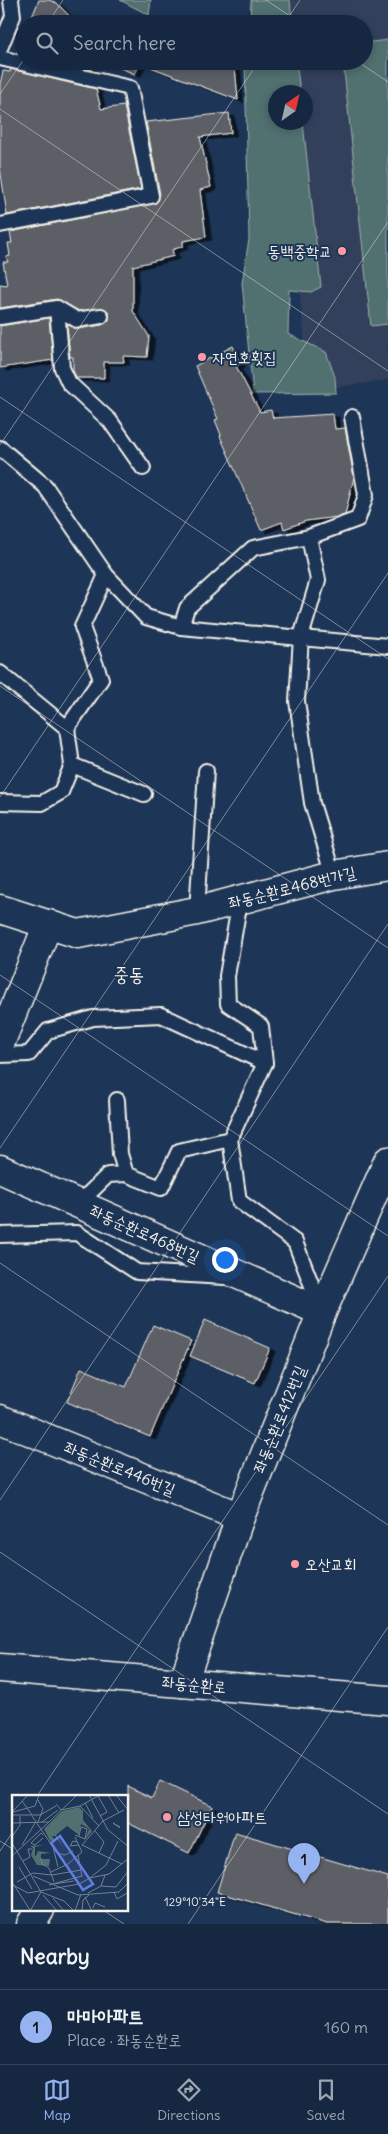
<!DOCTYPE html>
<html lang="en">
<head>
<meta charset="utf-8">
<style>
  :root { --surface:#162841; --page:#23344c; --text:#f1f3f6; --muted:#9ea6b1; --line:#35445a; --accent:#95b2f1 }
  body { margin:0; font-family:Delius,"Poor Story",sans-serif; background:var(--page); color:var(--text) }
  .compass { position:absolute; left:268px; top:85px; width:45px; height:45px; border-radius:50%; background:var(--surface); box-shadow:0 2px 8px #0003; rotate:34deg }
  .you { position:absolute; left:224px; top:1259px; width:18px; height:18px; margin:-12px; border:4px solid #fff; border-radius:50%; background:#1a73e8; box-shadow:0 0 0 8px #1a73e833 }
  .badge { display:grid; place-items:center; width:32px; height:32px; border-radius:50%; background:var(--accent); color:#111; font-size:16px; font-weight:700 }
  .pin { position:absolute; translate:-50% -41px; filter:drop-shadow(0 1px 2px #0008) }
  .pin::after { content:''; position:absolute; top:26px; width:18px; height:15px; background:inherit; clip-path:polygon(0 0,100% 0,50% 100%) }
  .list { margin:0; padding:0; list-style:none }
  h2 { display:flex; justify-content:space-between; align-items:center; height:65px; margin:0; padding:0 20px; font-size:21px }
  h2 small { font-size:16px; font-weight:400; color:var(--muted) }
  .list li { display:grid; grid-template-columns:32px 1fr auto; gap:15px; align-items:center; box-sizing:border-box; height:75px; padding:0 20px; border-top:1px solid var(--line) }
  .list b { display:block; font-size:19px; white-space:nowrap }
  .list p { margin:0; font-size:16px; white-space:nowrap; color:var(--muted) }
  .list em { font-size:16px; font-style:normal; color:var(--muted) }
  .icon { flex:none; width:28px; height:28px; fill:none; stroke:currentColor; stroke-width:2; stroke-linecap:round; stroke-linejoin:round }
  .map { position:relative; flex:none; width:388px; height:1924px; overflow:hidden }
  .search { position:absolute; background:var(--surface); box-shadow:0 2px 8px #0003; left:15px; right:15px; top:15px; height:55px; display:flex; align-items:center; gap:12px; box-sizing:border-box; padding:0 18px; border-radius:28px; color:var(--muted); font-size:19px }
  .sheet { height:140px; background:var(--surface) }
  nav { display:flex; justify-content:space-around; align-items:center; box-sizing:border-box; height:70px; border-top:1px solid var(--line); background:var(--surface); font-size:14px; color:var(--muted) }
  nav a { display:grid; justify-items:center; gap:2px }
  nav .on { color:var(--accent) }
  .map>svg:first-child { display:block }
  .built { fill:#30415c }
  .green { fill:#517070; stroke:#a2b0ac }
  .building { fill:#5c5e66; stroke:#f4f1e8; filter:url(#shadow) }
  .lines { fill:none; stroke-linecap:round; stroke-linejoin:round }
  .lane-casing { stroke:#f4f1e8; stroke-width:18 }
  .street-casing { stroke:#f4f1e8; stroke-width:31 }
  .secondary-casing { stroke:#f4f1e8; stroke-width:31 }
  .lane { stroke:#1d3557; stroke-width:14 }
  .street { stroke:#1d3557; stroke-width:28 }
  .secondary { stroke:#1d3557; stroke-width:28 }
  .ticks { fill:none; stroke:#f4f1e8; stroke-width:1; stroke-opacity:0.45 }
  .poi-dot { fill:#ff9aa2; stroke:#1d3557; stroke-width:2 }
  .labels { text-anchor:middle; stroke-width:4; stroke-linejoin:round; paint-order:stroke }
  .poi-label { font-size:16px; fill:#f4f1e8; stroke:#1d3557; text-anchor:start }
  .street-label { font-size:16px; fill:#f4f1e8; stroke:#1d3557 }
  .quarter-label { font-size:19px; fill:#f4f1e8; stroke:#1d3557 }
  .inset-road { fill:none; stroke:#738091; stroke-width:1 }
  .view { fill:#5e7fdd; fill-opacity:0.15; stroke:#5e7fdd; stroke-width:2.5 }
  .inset-edge { fill:none; stroke:#f4f1e8; stroke-width:2.5 }
  .ticks-label { font-size:12px; text-anchor:middle; fill:#f4f1e8; stroke:#1d3557; stroke-width:4; stroke-linejoin:round; paint-order:stroke }
</style>
</head>
<body>
<div class="map">
<svg width="388" height="1924" viewBox="0 0 388 1924">
  <defs>
    <filter id="shadow"><feDropShadow dx="5.5" dy="3" stdDeviation="0" flood-color="#0009"/></filter>
  </defs>
  <rect width="100%" height="100%" fill="#1d3557"/>
  <filter id="ink" filterUnits="userSpaceOnUse"><feTurbulence type="fractalNoise" baseFrequency=".02" numOctaves="2"/><feDisplacementMap in="SourceGraphic" scale="10" xChannelSelector="R" yChannelSelector="G"/><feConvolveMatrix kernelMatrix="1 2 1 2 8 2 1 2 1" color-interpolation-filters="sRGB"/></filter>
  <g filter="url(#ink)">
    <polygon class="built" points="270,0 388,0 388,380 310,391 282,123 306,122 306,92 279,92 276,61 364,61 364,24 272,24"/>
    <g class="green">
      <polygon points="120,0 151,0 149,15"/>
      <polygon points="251,0 290,0 292,24 250,24"/>
      <polygon points="388,40 388,324 371,326 343,61 364,61 364,43"/>
      <polygon points="245,61 296,61 300,92 276,92 276,122 303,123 321,287 311,292 289,290 288,334 326,352 335,377 336,393 253,394 242,283 249,239"/>
    </g>
    <g class="building">
      <polygon points="39,0 49,0 57,3 77,24 29,24"/>
      <polygon points="24,37 24,54 17,53"/>
      <polygon points="53,61 89,61 91,70"/>
      <polygon points="103,61 225,61 235,67 238,100 140,63 135,74"/>
      <polygon points="11,69 96,89 101,109 124,106 141,189 7,215 0,167 0,84 3,71 10,72"/>
      <polygon points="229,113 231,133 200,137 211,187 200,190 206,237 183,241 183,246 172,250 174,256 133,266 133,311 149,336 147,357 123,356 124,362 104,362 104,378 77,378 73,371 73,357 70,357 67,324 78,329 102,325 109,320 109,314 104,308 79,311 57,299 0,308 0,284 7,285 3,262 8,262 6,257 10,256 8,243 12,243 10,232 156,203 160,194 146,122"/>
      <polygon points="49,318 53,360 0,368 0,326"/>
      <polygon points="233,346 240,364 236,366 260,412 271,410 273,418 333,414 335,429 345,428 354,477 345,515 337,517 306,521 284,529 282,522 261,530 220,436 221,435 215,420 218,419 195,366"/>
      <polygon points="205,1320 270,1348 255,1383 190,1356"/>
      <polygon points="153,1325 191,1341 150,1437 67,1402 81,1368 126,1387"/>
      <polygon points="160,1781 212,1806 189,1853 128,1823 128,1786 152,1798"/>
      <polygon points="235,1832 388,1877 388,1924 327,1924 217,1892"/>
    </g>
    <g class="lines">
      <g class="lane-casing">
        <g id="lane">
          <polyline points="0,48 13,16 11,0"/>
          <polyline points="0,58 130,88 151,196 0,225"/>
          <polyline points="57,308 62,368 69,383 110,421 143,468"/>
          <polyline points="0,317 57,308 77,320 101,316"/>
          <polyline points="0,448 45,486 106,575 146,617 181,627 388,646"/>
          <polyline points="309,537 318,580 301,637 297,701 312,803 334,875"/>
          <polyline points="181,627 187,608 253,548 309,537 358,519 366,495 352,417"/>
          <polyline points="0,673 67,728"/>
          <polyline points="72,765 144,794"/>
          <polyline points="0,802 42,803 61,792 72,765 67,728 101,679 82,627 106,575"/>
          <polyline points="240,900 227,976 228,1004 261,1026 265,1063"/>
          <polyline points="197,911 206,771"/>
          <polyline points="0,1055 29,1054 48,1031 93,1018 161,1015 265,1063 230,1139 179,1151 161,1188 126,1174 108,1175 78,1204"/>
          <polyline points="117,1100 120,1154 126,1174"/>
          <polyline points="230,1139 239,1201 295,1242 321,1309"/>
          <polyline points="0,1235 77,1233 137,1272 225,1277"/>
        </g>
      </g>
      <g class="street-casing">
        <g id="street">
          <polyline points="0,909 78,934 197,911 334,875 388,866"/>
          <polyline points="0,1044 48,924"/>
          <polyline points="0,1169 322,1312"/>
          <polyline points="0,1419 240,1517"/>
          <polyline points="183,1683 240,1517 322,1312 388,1161"/>
          <polyline points="31,1924 40,1910"/>
        </g>
      </g>
      <g class="secondary-casing">
        <polyline id="secondary" points="0,1668 388,1700"/>
      </g>
      <use href="#lane" class="lane"/>
      <use href="#street" class="street"/>
      <use href="#secondary" class="secondary"/>
    </g>
  </g>
  <path class="ticks" d="M266,0L302,24M47,24L63,0M284,24L300,0M357,61L388,82M0,94L24,59M0,109L388,371M0,397L388,659M0,445L259,61M0,686L388,948M0,797L388,222M0,975L388,1236M0,1148L388,573M0,1263L388,1525M0,1500L388,924M0,1552L388,1814M37,1796L388,1276M0,1841L14,1850M0,1851L14,1830M103,1910L124,1924M188,1924L388,1627"/>
  <g class="poi-dot">
    <circle cx="342" cy="251" r="5"/>
    <circle cx="202" cy="357" r="5"/>
    <circle cx="295" cy="1564" r="5"/>
    <circle cx="167" cy="1817" r="5"/>
  </g>
  <g class="labels">
    <g class="poi-label">
      <text x="332" y="257" text-anchor="end">동백중학교</text>
      <text x="212" y="363">자연호횟집</text>
      <text x="305" y="1570">오산교회</text>
      <text x="177" y="1823">삼성타워아파트</text>
    </g>
    <g class="street-label">
      <text transform="translate(292 887) rotate(-14)" y="6">좌동순환로468번가길</text>
      <text transform="translate(145 1233) rotate(24)" y="6">좌동순환로468번길</text>
      <text transform="translate(279 1419) rotate(-68)" y="6">좌동순환로412번길</text>
      <text transform="translate(120 1468) rotate(22)" y="6">좌동순환로446번길</text>
      <text transform="translate(194 1684) rotate(5)" y="6">좌동순환로</text>
    </g>
    <g class="quarter-label">
      <text x="129" y="981">중동</text>
    </g>
  </g>
  <g transform="translate(12 1795)">
    <rect width="116" height="116" fill="#1d3557"/>
    <path d="M67,12L71,16V25L80,36L73,45L77,34L69,29L67,40L55,31L44,40L52,53L43,41H40L43,45L38,46L32,34L50,16ZM32,50L23,52V60L21,59L24,61L26,56L39,58L29,59V64H38L37,71L25,70L19,60L21,53L18,51Z" fill="#517070"/>
    <path class="inset-road" d="M77,0L96,35L117,52M96,0L107,18M104,0L117,16M10,6L20,20M73,8L81,23M44,9L49,15L68,11L87,31M68,11L86,1L95,17L88,21M0,17L16,0M1,17L23,11L27,0M0,20H28L44,11M20,21L45,58L53,60L61,56M26,27L31,14L26,5M30,27L46,15M0,28L37,27L65,0M108,32L101,28L108,33M83,36L92,47L87,58M63,40L73,44L75,34L69,32L67,41M0,42L8,30V21M31,43L23,50L19,48L29,38L31,40M65,47L61,46L58,51L67,50M0,48L29,97M10,50L23,28M41,52L46,72M66,60L70,82M0,61L37,27M29,63L30,69L37,73L42,87M11,66L18,62L16,54H20M110,69L70,50L91,26L112,15M7,72L20,94M39,77L56,69L70,57L63,42M21,81L66,100L107,97L117,87M79,82L94,70L106,46M0,87L18,115M5,87L21,78L40,80L69,75M41,89L62,86M1,90L16,98M37,90L70,81M89,91L104,92L117,75M29,97L52,106L62,116M102,97L105,104L117,97M16,98L67,89L78,83L97,79L117,63M76,98L89,91L93,80M31,100L45,116M73,102L80,116M41,103L52,116M81,113L83,108L93,112M18,116L29,97M63,116L69,99M70,116L71,105L77,100"/>
    <path class="view" d="M48,41L81,89L71,95L39,48Z"/>
    <rect width="116" height="116" class="inset-edge"/>
  </g>
  <g class="ticks-label">
    <text x="195" y="1906">129°10'34"E</text>
  </g>
</svg>
<svg class="compass" viewBox="-18 -18 36 36"><path d="M0-13l5 13h-10z" fill="#e53935"/><path d="M0 13l5-13h-10z" fill="#9ea6b1"/></svg>
<div class="you"></div>
<div class="pin badge" style="left:304px;top:1884px">1</div>
<div class="search"><svg class="icon" aria-label="search" viewBox="0 0 24 24"><circle cx="10" cy="10" r="6"/><path d="M15 15l6 6"/></svg>Search here</div>
</div>
<section class="sheet">
<h2>Nearby<small></small></h2>
<ul class="list">
<li><span class="badge">1</span><div><b>마마아파트</b><p>Place · 좌동순환로</p></div><em>160 m</em></li>
</ul>
</section>
<nav>
<a class="on"><svg class="icon" aria-label="map" viewBox="0 0 24 24"><path d="M3 6l6-2 6 2 6-2v14l-6 2-6-2-6 2zM9 4v14M15 6v14"/></svg>Map</a>
<a><svg class="icon" aria-label="directions" viewBox="0 0 24 24"><path d="M12 3l9 9-9 9-9-9zM9 14v-3h6M13 9l2 2-2 2"/></svg>Directions</a>
<a><svg class="icon" aria-label="saved" viewBox="0 0 24 24"><path d="M7 4h10v16l-5-4-5 4z"/></svg>Saved</a>
</nav>
</body>
</html>
